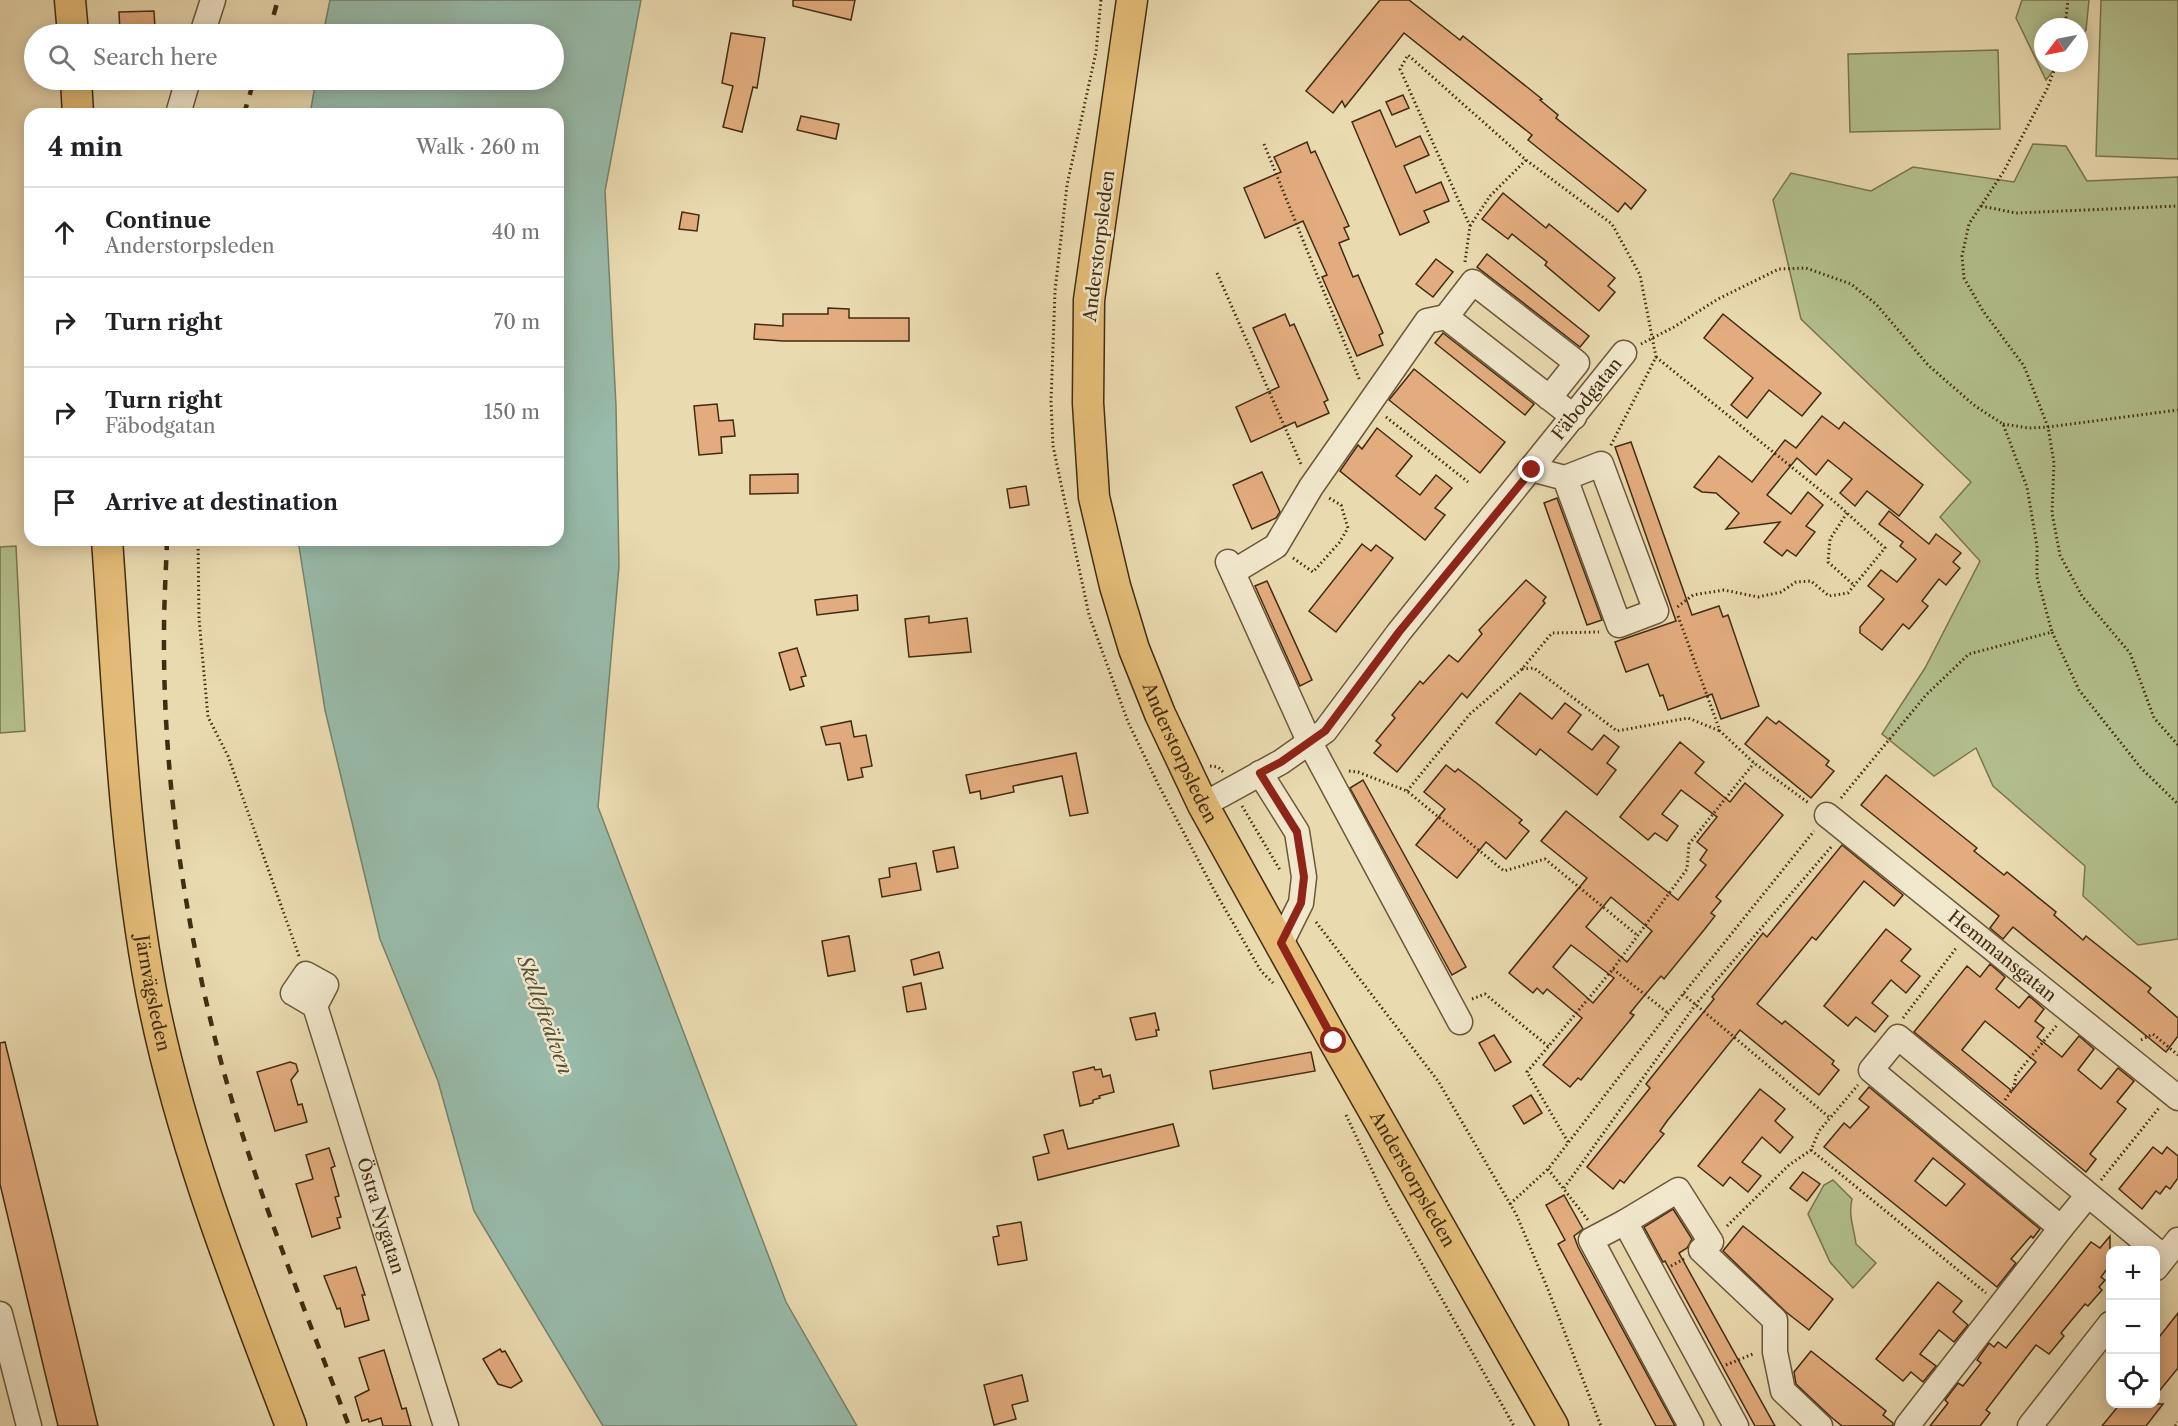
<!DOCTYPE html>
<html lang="en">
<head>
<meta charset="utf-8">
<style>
  :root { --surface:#fff; --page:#f6f6f6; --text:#202124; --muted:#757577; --line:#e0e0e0 }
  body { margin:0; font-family:"Libre Caslon Text",serif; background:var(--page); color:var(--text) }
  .controls { position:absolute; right:18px; bottom:18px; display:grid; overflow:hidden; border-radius:12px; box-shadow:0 3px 15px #0003 }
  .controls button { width:54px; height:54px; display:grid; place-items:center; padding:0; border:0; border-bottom:2px solid var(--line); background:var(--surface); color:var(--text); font:30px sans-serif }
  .compass { position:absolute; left:2034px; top:18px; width:54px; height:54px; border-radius:50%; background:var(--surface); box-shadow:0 3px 15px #0003; rotate:238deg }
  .stop { position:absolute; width:18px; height:18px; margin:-14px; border:4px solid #8f2418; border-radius:50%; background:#fff }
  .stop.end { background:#8f2418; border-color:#fff; box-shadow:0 2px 6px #0008 }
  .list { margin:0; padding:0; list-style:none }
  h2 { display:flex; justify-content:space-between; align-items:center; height:78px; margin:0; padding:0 24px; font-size:26px }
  h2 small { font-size:20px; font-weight:400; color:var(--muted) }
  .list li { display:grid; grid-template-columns:39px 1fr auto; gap:18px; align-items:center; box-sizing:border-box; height:90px; padding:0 24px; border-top:2px solid var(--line) }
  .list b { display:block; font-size:22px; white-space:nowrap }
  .list p { margin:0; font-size:20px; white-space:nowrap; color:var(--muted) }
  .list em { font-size:20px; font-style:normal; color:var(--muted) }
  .icon { flex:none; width:33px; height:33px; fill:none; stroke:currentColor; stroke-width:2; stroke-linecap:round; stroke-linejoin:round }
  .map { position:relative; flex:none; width:2178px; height:1426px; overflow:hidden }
  .search { position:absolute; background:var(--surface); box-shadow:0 3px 15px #0003; left:24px; top:24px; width:540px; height:66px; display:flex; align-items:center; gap:15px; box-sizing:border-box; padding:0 21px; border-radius:33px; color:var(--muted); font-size:22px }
  .panel { position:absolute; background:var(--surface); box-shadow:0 3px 15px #0003; left:24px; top:108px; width:540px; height:438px; border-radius:18px }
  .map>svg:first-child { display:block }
  .green { fill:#b3c08e; stroke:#7a7650; stroke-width:1.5 }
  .water { fill:#98bbab; stroke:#76826d; stroke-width:1.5 }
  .building { fill:#e3ac7e; stroke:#422c11; stroke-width:1.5; fill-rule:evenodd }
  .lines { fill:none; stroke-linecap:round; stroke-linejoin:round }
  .minor-casing { stroke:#6c5839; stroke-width:27 }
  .major-casing { stroke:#422c11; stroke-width:33 }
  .path { stroke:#422c11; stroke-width:3; stroke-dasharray:1.5 3; stroke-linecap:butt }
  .minor { stroke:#f1e7cc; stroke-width:24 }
  .major { stroke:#e5bd78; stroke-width:30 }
  .rail { stroke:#422c11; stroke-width:4.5; stroke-dasharray:10 10; stroke-linecap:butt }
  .route { stroke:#8f2418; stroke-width:8 }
  .labels { text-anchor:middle; stroke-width:5; stroke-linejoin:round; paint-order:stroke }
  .street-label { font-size:18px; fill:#422c11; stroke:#f1e7cc }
  .water-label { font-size:20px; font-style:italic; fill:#585038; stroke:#f1e7cc }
</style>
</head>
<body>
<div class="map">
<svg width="2178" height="1426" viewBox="0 0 2178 1426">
  <rect width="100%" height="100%" fill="#eadab0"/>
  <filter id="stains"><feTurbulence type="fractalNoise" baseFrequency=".00333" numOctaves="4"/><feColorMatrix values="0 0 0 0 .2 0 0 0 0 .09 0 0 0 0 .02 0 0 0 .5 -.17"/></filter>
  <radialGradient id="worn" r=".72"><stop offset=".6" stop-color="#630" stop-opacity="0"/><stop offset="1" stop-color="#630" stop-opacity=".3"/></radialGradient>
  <g class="green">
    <polygon points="2022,0 2089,0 2086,30 2079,39 2079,27 2043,27 2043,63 2059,63 2046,80 2016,18"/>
    <polygon points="2101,0 2178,0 2178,159 2096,156"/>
    <polygon points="1998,50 2000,129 1850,132 1848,54"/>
    <polygon points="2033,144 2066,146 2087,181 2178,177 2178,939 2138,945 2083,896 2085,866 1993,786 1976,748 1934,776 1882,734 1925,668 1980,561 1940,517 1971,482 1801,319 1773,200 1791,173 1871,191 1913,167 2014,182"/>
    <polygon points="16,546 25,731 0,733 0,547"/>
    <path d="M1833,1180L1852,1199C1848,1215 1854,1228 1856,1244L1876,1263L1853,1288L1830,1262L1808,1214L1824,1185Z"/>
  </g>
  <polygon class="water" points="330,0 641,0 605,191 616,406 619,566 598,807 786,1302 857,1426 603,1426 474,1211 438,1081 380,939 325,710 298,540 558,540 558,114 310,114 316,80 554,80 554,34 323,34"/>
  <g class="building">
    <polygon points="793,0 855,0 851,20 793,6"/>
    <polygon points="1380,0 1409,0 1460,40 1463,36 1542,99 1540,100 1558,115 1556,118 1646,190 1631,209 1625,203 1618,212 1528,140 1532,135 1404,33 1345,107 1342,101 1333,113 1306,91"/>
    <polygon points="154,11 155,29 150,29 150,34 120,34 119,12"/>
    <polygon points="731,33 765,38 757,88 753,87 742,132 723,127 733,86 722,83"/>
    <polygon points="1403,95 1409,108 1392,115 1386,102"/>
    <polygon points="1380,110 1396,147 1420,136 1429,155 1404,166 1416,193 1441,182 1449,201 1424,211 1429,222 1400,235 1352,122"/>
    <polygon points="801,116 839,124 836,139 797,130"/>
    <polygon points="1307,142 1311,153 1315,151 1349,226 1344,228 1349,239 1339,243 1353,277 1358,275 1383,333 1379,335 1383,345 1357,356 1322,277 1327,275 1303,221 1265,238 1244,188 1281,172 1274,157"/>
    <polygon points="1503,193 1546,228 1549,224 1615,278 1608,286 1615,292 1599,311 1545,265 1547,262 1512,234 1508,239 1482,219"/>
    <polygon points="682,212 699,215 697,231 679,229"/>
    <polygon points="1487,254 1589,336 1580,347 1477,267"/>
    <polygon points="1436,259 1453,272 1433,297 1416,284"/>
    <polygon points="828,308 849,309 849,318 909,318 909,341 783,341 754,339 755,324 783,326 783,314 828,314"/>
    <polygon points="1285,314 1290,326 1294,324 1328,400 1324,402 1329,413 1297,427 1295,422 1251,442 1236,407 1279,387 1253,328"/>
    <polygon points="1723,314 1821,393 1802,416 1769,390 1747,418 1731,405 1753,378 1704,338"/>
    <polygon points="1443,333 1534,404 1525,415 1435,343"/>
    <polygon points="1414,369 1505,442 1480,473 1389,400"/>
    <polygon points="717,404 719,421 733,420 735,436 721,437 722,453 699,455 694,406"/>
    <polygon points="1822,416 1839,429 1844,422 1923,485 1899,516 1867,491 1855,506 1840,493 1852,479 1828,460 1816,475 1797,458 1767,495 1791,514 1808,492 1823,505 1806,526 1815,532 1796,556 1787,550 1782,556 1764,542 1780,522 1726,529 1739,513 1716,493 1702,492 1694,487 1719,456 1752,482 1785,440 1796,448"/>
    <polygon points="1377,428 1412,456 1396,476 1420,495 1436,475 1452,488 1435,508 1445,515 1425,540 1340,471 1358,445 1362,449"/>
    <polygon points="1631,442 1692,615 1719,606 1723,617 1728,615 1759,706 1721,719 1712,694 1668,710 1663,695 1660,696 1648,664 1626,672 1615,642 1676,621 1615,447"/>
    <polygon points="1262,472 1280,512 1276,518 1252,529 1233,485"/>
    <polygon points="798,474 798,493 750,494 750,475"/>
    <polygon points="1026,486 1029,505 1010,508 1007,489"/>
    <polygon points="1557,498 1602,620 1587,625 1544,503"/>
    <polygon points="1889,511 1929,544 1936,534 1961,553 1953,562 1960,568 1946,585 1939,579 1922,601 1928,606 1909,629 1903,624 1882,650 1860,633 1860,627 1884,599 1868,586 1881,570 1897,582 1916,559 1900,546 1903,542 1879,524"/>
    <polygon points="1362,544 1371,551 1376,545 1393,558 1336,632 1309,611"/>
    <polygon points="1526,580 1546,597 1543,601 1545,603 1467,698 1462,693 1397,772 1374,753 1381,745 1376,741 1395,718 1392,715 1420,681 1423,684 1449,655 1458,662 1482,634 1479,630"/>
    <polygon points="1267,581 1312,680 1300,686 1255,586"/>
    <polygon points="857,595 858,610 817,615 815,600"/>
    <polygon points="929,616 929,623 967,618 971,652 909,657 905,619"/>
    <polygon points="797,648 806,676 801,677 804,686 790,690 779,653"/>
    <polygon points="1520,693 1552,719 1565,703 1581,715 1568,732 1592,750 1604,735 1619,747 1607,763 1616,770 1597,795 1540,749 1536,755 1496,723"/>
    <polygon points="1767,717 1776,724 1779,721 1829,761 1826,765 1834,771 1811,798 1745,744"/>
    <polygon points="851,721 854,737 866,735 872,766 861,768 863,777 848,780 840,743 826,745 821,727"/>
    <path d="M1680,742L1704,762L1695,773L1730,802L1745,783L1783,815L1716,897L1721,901L1711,913L1715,916L1704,930L1664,979L1661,976L1644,996L1630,1013L1634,1015L1581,1080L1578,1078L1570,1087L1543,1065L1582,1018L1547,989L1543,994L1537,988L1533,993L1509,973L1587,878L1541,841L1566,811L1678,900L1706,865L1700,860L1707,850L1697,842L1717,817L1681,790L1662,814L1678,826L1667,841L1655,833L1648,840L1620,817ZM1611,897L1652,931L1627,962L1586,927ZM1571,945L1614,978L1593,1003L1553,967Z"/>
    <polygon points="1076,753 1088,813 1070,816 1062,776 1013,786 1014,792 981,799 980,791 970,793 966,775"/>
    <polygon points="1446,765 1455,772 1458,769 1479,785 1522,820 1519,823 1529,831 1506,859 1486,842 1457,878 1416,845 1445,809 1424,792"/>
    <polygon points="1886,775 1977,848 1974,851 2004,875 2007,872 2056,912 2054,915 2083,940 2086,936 2151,988 2148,992 2178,1018 2178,1036 2166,1052 2013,927 2003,939 1990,928 1999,916 1861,805"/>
    <polygon points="1363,780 1466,967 1452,975 1350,788"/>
    <polygon points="1842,845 1903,895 1894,906 1864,881 1816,940 1812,937 1804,947 1757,1004 1782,1024 1785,1021 1834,1061 1832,1064 1839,1070 1819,1095 1740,1030 1667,1121 1660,1131 1664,1134 1649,1152 1624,1183 1620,1180 1613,1189 1587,1167 1650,1088 1646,1084 1714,999 1712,997 1763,933 1767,937"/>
    <polygon points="954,847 958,868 937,872 933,851"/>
    <polygon points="916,863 921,890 882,897 879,879 890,877 889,868"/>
    <polygon points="1886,929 1911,949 1901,961 1920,976 1906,993 1891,980 1872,1003 1888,1016 1875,1032 1856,1017 1848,1026 1824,1006"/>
    <polygon points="849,936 855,971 828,976 822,941"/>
    <polygon points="939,952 943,968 914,975 911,960"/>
    <path d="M1990,964L2005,977L1996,989L2019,1008L2029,996L2044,1009L2035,1021L2044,1028L2037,1037L2062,1057L2079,1036L2094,1049L2078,1070L2101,1089L2118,1068L2134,1081L2117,1102L2126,1109L2090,1154L2096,1159L2086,1172L1914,1032L1967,966L1980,977ZM1985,1021L2036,1062L2012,1091L1962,1050Z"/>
    <polygon points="921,983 926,1009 907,1012 903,987"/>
    <polygon points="1155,1013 1159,1030 1156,1030 1157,1036 1136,1040 1130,1018"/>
    <polygon points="1494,1035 1511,1062 1495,1071 1479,1043"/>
    <polygon points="5,1042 50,1225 98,1426 58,1426 45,1373 0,1184 0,1043"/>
    <polygon points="1311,1052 1315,1071 1213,1089 1210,1071"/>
    <polygon points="290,1062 296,1064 298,1071 291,1080 298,1105 302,1104 307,1122 275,1131 257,1072"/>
    <polygon points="1094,1067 1095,1070 1101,1069 1103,1077 1110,1075 1114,1092 1099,1096 1100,1098 1093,1100 1093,1103 1080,1106 1073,1072"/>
    <path d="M1869,1087L2040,1229L2033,1238L2031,1236L2011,1259L2016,1263L1997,1287L1824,1147L1844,1123L1850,1128L1869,1107L1859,1099ZM1933,1158L1965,1184L1946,1206L1915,1181Z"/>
    <polygon points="1760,1089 1785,1109 1775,1121 1793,1137 1780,1153 1762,1137 1742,1162 1761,1176 1748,1192 1730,1177 1723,1186 1698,1166"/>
    <polygon points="1531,1095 1542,1113 1524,1124 1513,1106"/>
    <polygon points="1173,1124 1179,1146 1038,1180 1033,1157 1049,1153 1044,1135 1063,1130 1068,1149"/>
    <polygon points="2153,1147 2162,1154 2167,1147 2178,1156 2178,1178 2170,1189 2166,1186 2160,1194 2156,1191 2142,1209 2119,1189"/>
    <polygon points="329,1148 335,1166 331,1168 339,1196 335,1197 341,1217 337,1218 340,1228 312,1237 296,1184 313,1179 306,1155"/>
    <polygon points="1803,1172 1820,1184 1807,1201 1790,1188"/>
    <polygon points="1564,1195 1583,1229 1574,1236 1578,1247 1675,1426 1656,1426 1558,1244 1565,1240 1546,1205"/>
    <polygon points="1673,1209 1692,1239 1687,1248 1679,1253 1775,1426 1755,1426 1665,1261 1663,1262 1644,1227"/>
    <polygon points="1021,1222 1027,1260 998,1265 993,1237 999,1236 997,1226"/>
    <polygon points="1743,1226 1833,1299 1809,1330 1786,1312 1723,1251"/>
    <polygon points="2110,1236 2110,1265 2101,1277 2105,1280 2099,1287 2102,1290 2088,1306 2085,1304 2061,1333 2064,1336 2049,1354 2036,1345 1986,1410 1990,1413 1980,1426 1930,1426 1948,1403 1945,1400 1958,1383 1963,1386 1981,1363 1977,1360 1989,1343 1994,1347 1998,1342 2006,1348 2091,1242 2100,1248"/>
    <polygon points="356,1267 365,1295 362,1295 369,1320 345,1327 340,1308 337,1309 324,1276"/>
    <polygon points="1938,1282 1962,1301 1953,1312 1968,1325 1954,1342 1939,1330 1920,1354 1936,1366 1923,1382 1911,1372 1903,1381 1876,1359"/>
    <polygon points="2178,1313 2178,1368 2156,1395 2156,1341"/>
    <polygon points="500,1349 502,1352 505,1351 522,1381 511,1388 498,1384 483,1359"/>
    <polygon points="384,1350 402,1409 406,1408 411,1426 383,1426 381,1418 369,1422 368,1419 362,1421 355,1397 369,1390 359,1358"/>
    <polygon points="1811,1351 1886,1411 1883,1415 1893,1423 1893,1426 1842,1426 1831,1417 1796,1384 1794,1372"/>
    <polygon points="1022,1375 1028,1401 1012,1405 1016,1419 994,1425 984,1385"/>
    <polygon points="2120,1404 2163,1404 2146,1426 2102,1426"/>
  </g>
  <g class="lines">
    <g class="minor-casing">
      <g id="minor">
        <polyline points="202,34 213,0"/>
        <polyline points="178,114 188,80"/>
        <polyline points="1549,398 1577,363 1473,282 1446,317 1574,417"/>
        <polyline points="1531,469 1565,478 1619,625 1656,611 1601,464 1565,478"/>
        <polyline points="1228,562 1309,741 1460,1022"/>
        <polyline points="1233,572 1276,546 1311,487 1427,321 1446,317"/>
        <polyline points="1260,773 1297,832 1304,877 1301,903 1281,943"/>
        <path id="s1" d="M1203,805L1281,762L1325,731L1399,632L1624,353"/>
        <path id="s2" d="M1827,815L2178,1098"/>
        <path id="s3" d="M315,1006L326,985L306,974L293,993L315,1006L446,1426"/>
        <path d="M2088,1195L2061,1228L1871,1070L1898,1037C1984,1108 2069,1179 2155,1250"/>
        <polyline points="1625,1222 1678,1190 1711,1242 1701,1250 1775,1320 1775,1352 1783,1391 1820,1426"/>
        <polyline points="2156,1268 2178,1240"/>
        <polyline points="0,1314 29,1426"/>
        <polyline points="1691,1426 1591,1240 1625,1222 1736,1426"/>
        <polyline points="1907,1426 2061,1228"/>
        <polyline points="2030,1426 2110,1324"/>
      </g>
    </g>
    <g class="major-casing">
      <g id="major">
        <polyline points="70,0 73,34"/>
        <path id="s4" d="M1132,0L1089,300L1088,403L1094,497L1115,586L1134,649L1160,714L1203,805L1334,1041L1553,1426"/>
        <polyline points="76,80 78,114"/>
        <path id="s5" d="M107,540C118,691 123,842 151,991C180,1141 237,1284 291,1426"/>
      </g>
    </g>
    <g class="path">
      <polyline points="1101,0 1096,52 1067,185 1055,291 1051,401 1053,446 1089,615 1128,722 1159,786 1214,890 1261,971 1273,983"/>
      <polyline points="2065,27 2068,0"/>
      <polyline points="2057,63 2047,89 2004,171 1969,224 1962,256 1964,278 1983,311 2024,366 2048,427 2054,463 2052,513 2060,555 2082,596 2130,653 2154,718 2178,745"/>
      <polyline points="1264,144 1360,381"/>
      <polyline points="1981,206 2016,213 2178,206"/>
      <polyline points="1470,226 1490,196 1526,160"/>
      <polyline points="1465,262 1470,226 1400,69 1408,55 1526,160 1612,224 1640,275 1656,357 1610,447"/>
      <polyline points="1217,273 1301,464"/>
      <polyline points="1641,344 1674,327 1718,299 1779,269 1806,268 1851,284 1876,304 1928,365 1975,406 2003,424 2027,487 2037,546 2037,577 2052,632"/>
      <polyline points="1656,357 1836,503 1885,548 1848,593 1829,596 1811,581 1796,582 1781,592 1758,597 1724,590 1693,595 1676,608"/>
      <polyline points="1386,417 1468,482"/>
      <polyline points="2003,424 2029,428 2048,427 2178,410"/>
      <polyline points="1847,513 1830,539 1828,562 1855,586"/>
      <polyline points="198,540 199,619 208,717 228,756 299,956"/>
      <polyline points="1293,558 1313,572 1339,543 1348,528 1341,505 1329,498"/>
      <polyline points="1678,616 1720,731 1754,763 1810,804"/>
      <polyline points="1522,669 1534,668 1617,731 1688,718 1720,731"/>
      <polyline points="1210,766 1218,767 1223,772"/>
      <polyline points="1349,771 1358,772 1407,791 1504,871 1545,859 1637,935"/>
      <polyline points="1407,791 1470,714 1522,669 1552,633 1599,632"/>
      <polyline points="1841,798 1926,695 1969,654 2052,632 2079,690 2141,768 2178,804"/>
      <polyline points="1242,806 1280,870"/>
      <polyline points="1316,922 1438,1081 1516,1214 1547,1287 1601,1426"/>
      <polyline points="1613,969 1668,1013"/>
      <polyline points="1683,994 1830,1118"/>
      <polyline points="1472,999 1485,994 1549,1047"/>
      <polyline points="1903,1018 1957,947"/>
      <polyline points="2141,1040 2153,1034 2178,1055"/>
      <polyline points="2005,1100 2014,1087 2016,1075 2057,1025"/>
      <polyline points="1346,1115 1388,1204 1514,1426"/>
      <polyline points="1568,1142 1527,1072 1613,969 1687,869 1689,844 1754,763"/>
      <polyline points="1811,1150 1986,1293"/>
      <polyline points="1548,1169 1588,1220"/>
      <polyline points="2101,1180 2159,1108"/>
      <polyline points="1564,1188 1696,1004 1832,846"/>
      <polyline points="1510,1204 1548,1169 1683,994 1814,831"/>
      <polyline points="1727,1226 1789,1165 1811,1150 1819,1131 1858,1085"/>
      <polyline points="1671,1266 1684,1259"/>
      <polyline points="1726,1365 1753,1354"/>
      <polyline points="2175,1426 2178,1422"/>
    </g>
    <use href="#minor" class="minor"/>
    <use href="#major" class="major"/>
    <g class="rail">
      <polyline points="268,34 278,0"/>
      <polyline points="244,114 254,80"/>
      <path d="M167,540C166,571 164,601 164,632C163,761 180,892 210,1018C243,1158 298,1292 349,1426"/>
    </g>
  </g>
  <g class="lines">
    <polyline class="route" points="1334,1041 1281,943 1301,903 1304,877 1297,832 1260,773 1281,762 1325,731 1399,632 1532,470"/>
  </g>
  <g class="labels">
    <g class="street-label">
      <text transform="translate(1099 246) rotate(-83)" y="6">Anderstorpsleden</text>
      <text dy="6" stroke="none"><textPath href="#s1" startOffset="566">Fäbodgatan</textPath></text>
      <text dy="6" stroke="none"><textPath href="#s4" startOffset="771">Anderstorpsleden</textPath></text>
      <text dy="6" stroke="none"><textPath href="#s2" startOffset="225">Hemmansgatan</textPath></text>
      <text dy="6" stroke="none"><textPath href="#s5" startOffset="456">Järnvägsleden</textPath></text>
      <text dy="6" stroke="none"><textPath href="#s4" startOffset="1257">Anderstorpsleden</textPath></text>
      <text dy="6" stroke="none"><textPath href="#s3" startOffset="315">Östra Nygatan</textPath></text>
    </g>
    <g class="water-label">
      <text transform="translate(545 1015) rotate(70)" y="7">Skellefteälven</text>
    </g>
  </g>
  <rect width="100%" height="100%" filter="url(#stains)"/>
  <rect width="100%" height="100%" fill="url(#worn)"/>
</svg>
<div class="controls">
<button>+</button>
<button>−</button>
<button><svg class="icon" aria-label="locate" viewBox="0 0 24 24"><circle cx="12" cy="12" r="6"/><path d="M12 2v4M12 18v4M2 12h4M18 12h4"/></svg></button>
</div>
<svg class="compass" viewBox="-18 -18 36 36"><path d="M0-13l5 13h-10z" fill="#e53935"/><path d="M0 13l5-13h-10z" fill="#757577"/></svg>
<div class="stop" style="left:1334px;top:1041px"></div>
<div class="stop end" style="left:1532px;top:470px"></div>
<div class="search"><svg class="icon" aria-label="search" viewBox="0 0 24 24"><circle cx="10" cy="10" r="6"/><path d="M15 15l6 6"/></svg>Search here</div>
<section class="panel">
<h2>4 min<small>Walk · 260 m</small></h2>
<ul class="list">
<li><svg class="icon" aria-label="ahead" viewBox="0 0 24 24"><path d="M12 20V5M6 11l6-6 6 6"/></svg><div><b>Continue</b><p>Anderstorpsleden</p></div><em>40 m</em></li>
<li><svg class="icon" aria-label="right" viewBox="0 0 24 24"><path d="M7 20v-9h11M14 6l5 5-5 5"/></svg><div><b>Turn right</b></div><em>70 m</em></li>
<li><svg class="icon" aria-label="right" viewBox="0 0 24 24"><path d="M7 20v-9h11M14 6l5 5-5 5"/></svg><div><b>Turn right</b><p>Fäbodgatan</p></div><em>150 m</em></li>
<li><svg class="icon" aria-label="arrive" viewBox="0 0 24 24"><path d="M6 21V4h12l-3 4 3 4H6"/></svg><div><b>Arrive at destination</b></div></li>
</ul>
</section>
</div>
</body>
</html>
